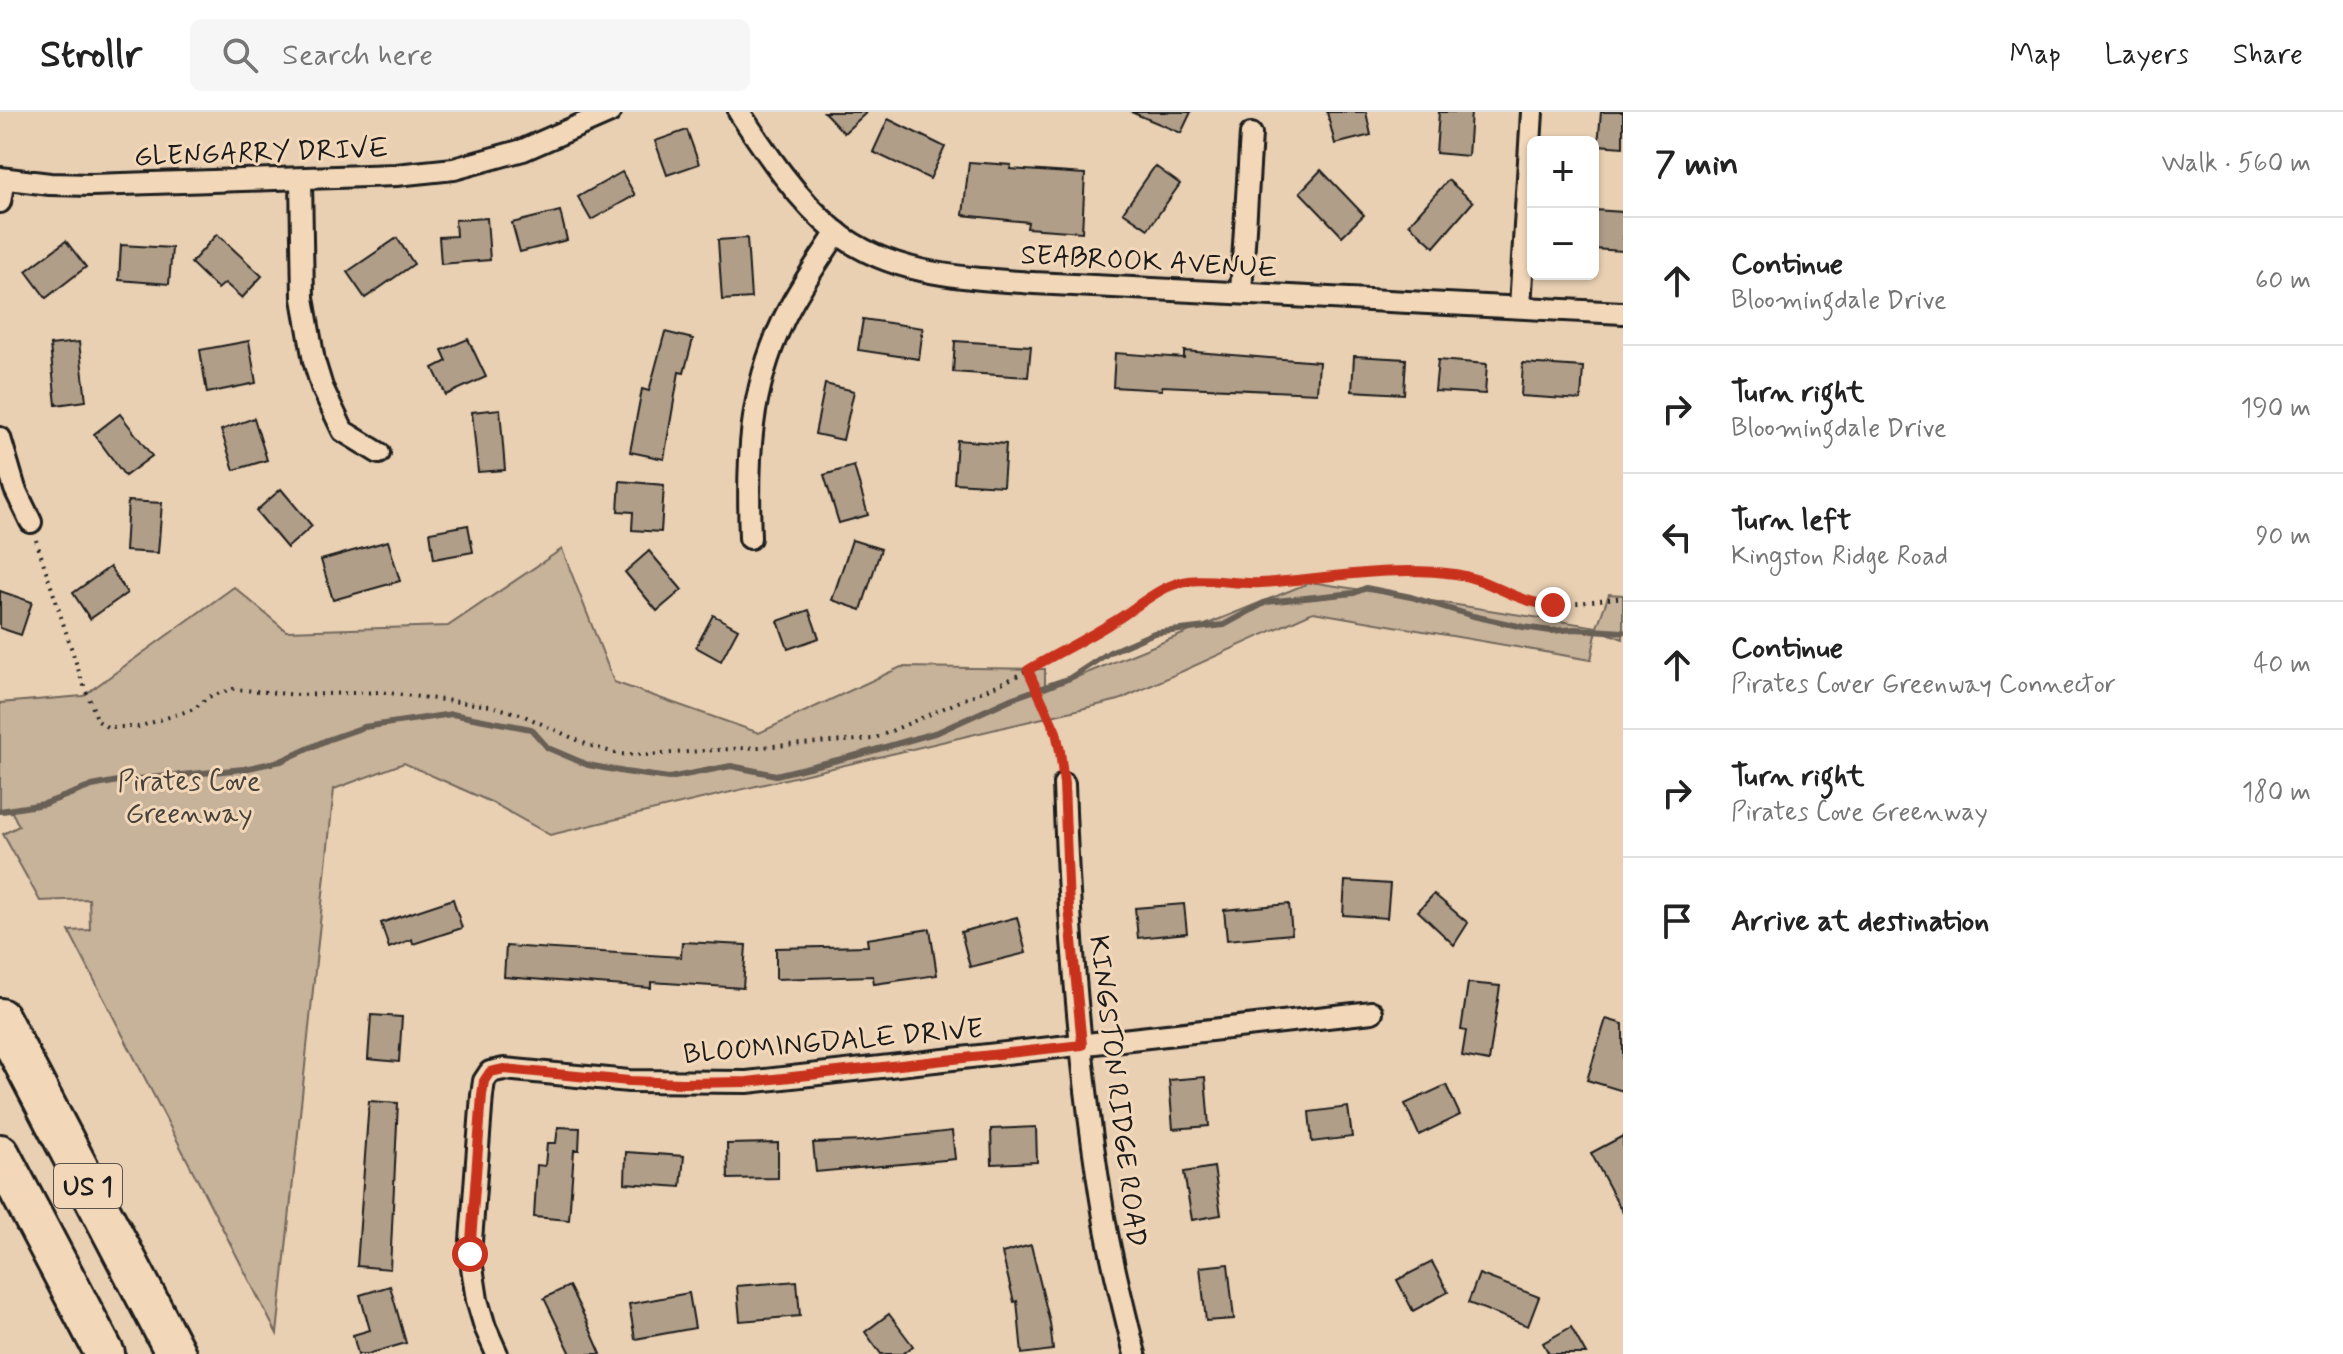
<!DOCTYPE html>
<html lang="en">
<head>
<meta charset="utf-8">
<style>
  :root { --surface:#fff; --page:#f6f6f6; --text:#222; --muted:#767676; --line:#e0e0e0 }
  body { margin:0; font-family:Mynerve,sans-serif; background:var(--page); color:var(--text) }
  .controls { position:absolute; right:24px; top:24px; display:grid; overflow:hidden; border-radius:12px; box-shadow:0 2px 6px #0004 }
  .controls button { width:72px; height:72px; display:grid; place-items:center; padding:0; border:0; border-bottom:2px solid var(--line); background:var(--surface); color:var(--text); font:40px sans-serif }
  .stop { position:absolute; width:24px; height:24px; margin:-18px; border:6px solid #c8321e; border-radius:50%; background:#fff }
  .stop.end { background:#c8321e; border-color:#fff; box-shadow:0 2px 8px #0008 }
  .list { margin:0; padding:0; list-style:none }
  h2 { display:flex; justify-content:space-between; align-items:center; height:104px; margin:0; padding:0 32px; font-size:34px }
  h2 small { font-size:26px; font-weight:400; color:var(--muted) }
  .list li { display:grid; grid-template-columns:52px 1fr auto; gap:24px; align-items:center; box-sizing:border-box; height:128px; padding:0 32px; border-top:2px solid var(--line) }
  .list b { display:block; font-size:30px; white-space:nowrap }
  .list p { margin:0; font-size:26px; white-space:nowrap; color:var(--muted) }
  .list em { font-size:26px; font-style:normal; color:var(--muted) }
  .icon { flex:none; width:44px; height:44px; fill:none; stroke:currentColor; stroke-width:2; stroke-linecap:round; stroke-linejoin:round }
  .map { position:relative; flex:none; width:1623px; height:1242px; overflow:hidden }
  header { display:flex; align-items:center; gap:48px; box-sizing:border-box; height:112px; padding:0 40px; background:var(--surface); border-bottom:2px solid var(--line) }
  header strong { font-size:38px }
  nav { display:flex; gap:44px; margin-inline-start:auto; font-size:28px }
  .search { width:560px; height:72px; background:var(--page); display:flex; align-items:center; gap:20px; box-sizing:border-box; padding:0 28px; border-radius:12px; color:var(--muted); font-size:30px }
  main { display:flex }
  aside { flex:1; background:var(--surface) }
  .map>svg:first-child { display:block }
  .green { fill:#c7b29a; stroke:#72675b; stroke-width:2 }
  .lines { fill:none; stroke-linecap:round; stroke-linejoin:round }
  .stream { stroke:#685f54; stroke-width:6 }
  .building { fill:#b09e89; stroke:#1c1c1c; stroke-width:2 }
  .minor-casing { stroke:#1c1c1c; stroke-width:26 }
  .motorway-casing { stroke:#1c1c1c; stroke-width:44 }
  .path { stroke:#1c1c1c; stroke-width:4; stroke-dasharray:2 6; stroke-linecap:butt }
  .minor { stroke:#f2d8b9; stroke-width:20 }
  .motorway { stroke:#f2d8b9; stroke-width:38 }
  .route { stroke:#c8321e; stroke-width:10 }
  .labels { text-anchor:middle; stroke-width:6; stroke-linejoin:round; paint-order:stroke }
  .shield { fill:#f2d8b9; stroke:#5c544b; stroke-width:2 }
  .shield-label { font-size:26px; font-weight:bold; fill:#1c1c1c }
  .street-label { font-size:28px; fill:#1c1c1c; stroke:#f2d8b9 }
  .park-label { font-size:28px; fill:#47423c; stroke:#f2d8b9 }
</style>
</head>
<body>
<header>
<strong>Strollr</strong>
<div class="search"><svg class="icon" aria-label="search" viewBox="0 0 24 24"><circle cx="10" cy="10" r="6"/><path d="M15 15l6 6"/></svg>Search here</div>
<nav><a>Map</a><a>Layers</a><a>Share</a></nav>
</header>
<main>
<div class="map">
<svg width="1623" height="1242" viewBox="0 0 1623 1242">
  <rect width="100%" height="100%" fill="#e9d0b3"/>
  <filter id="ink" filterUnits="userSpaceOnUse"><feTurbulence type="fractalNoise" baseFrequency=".0125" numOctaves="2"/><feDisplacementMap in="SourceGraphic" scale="16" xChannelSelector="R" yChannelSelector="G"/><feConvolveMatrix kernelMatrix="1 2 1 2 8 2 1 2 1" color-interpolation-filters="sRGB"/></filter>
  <g filter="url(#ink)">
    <polygon class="green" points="562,437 614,570 759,621 901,555 1045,557 1045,578 1311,470 1597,515 1609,482 1623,483 1623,527 1597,517 1591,548 1313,500 1119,588 550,723 493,691 404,651 334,677 277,1222 69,819 90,818 89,787 40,789 3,722 19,714 12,700 0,701 0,591 83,584 234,475 286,519 448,514"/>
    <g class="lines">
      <polyline class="stream" points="0,699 44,692 92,674 118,669 244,657 281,649 327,628 364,615 452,602 531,617 548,636 588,653 625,660 669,666 731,654 776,663 854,644 938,620 1013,586 1070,566 1110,540 1154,521 1224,513 1266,490 1354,481 1366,476 1411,485 1473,504 1523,515 1551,519 1575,517 1623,520"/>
    </g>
    <g class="building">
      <polygon points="824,0 867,0 844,21"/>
      <polygon points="1131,0 1191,0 1181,21"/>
      <polygon points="1327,0 1366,0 1371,23 1335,32"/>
      <polygon points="1439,0 1471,0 1468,44 1436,41"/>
      <polygon points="1601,0 1623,0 1623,35 1598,33"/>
      <polygon points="888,7 945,35 930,67 873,40"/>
      <polygon points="687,18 699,52 667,63 655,29"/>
      <polygon points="969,50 1011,53 1010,57 1085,62 1082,120 1027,116 1028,110 963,103"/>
      <polygon points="1155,54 1180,72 1148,117 1123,100"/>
      <polygon points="1321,58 1364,103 1342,124 1300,80"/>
      <polygon points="622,60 635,83 591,108 578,85"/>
      <polygon points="1448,68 1473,90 1434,135 1409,112"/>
      <polygon points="1594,98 1623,100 1623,139 1593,137"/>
      <polygon points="560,99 567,128 520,140 512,111"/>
      <polygon points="487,106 490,148 441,152 439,125 456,124 455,108"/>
      <polygon points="217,122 262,164 242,186 225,171 218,177 191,151"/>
      <polygon points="397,126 414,152 365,186 347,160"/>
      <polygon points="747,126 751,186 722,188 718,128"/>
      <polygon points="66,129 86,155 46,186 26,159"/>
      <polygon points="121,133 172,136 169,172 119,168"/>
      <polygon points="863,207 923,216 919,247 858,238"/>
      <polygon points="665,220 693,227 684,261 679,260 664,347 630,340 642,277 649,279"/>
      <polygon points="468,227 486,265 446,283 433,256 447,249 442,238"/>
      <polygon points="249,229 256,271 207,281 200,238"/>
      <polygon points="955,229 1031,234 1028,265 953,260"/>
      <polygon points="79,230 86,289 56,293 50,233"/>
      <polygon points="1184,239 1319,250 1317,281 1162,274 1162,278 1113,275 1115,241 1184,246"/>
      <polygon points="1354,244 1406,247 1404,282 1352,279"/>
      <polygon points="1438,248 1487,252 1485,282 1435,279"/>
      <polygon points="1523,251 1583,255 1581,288 1521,284"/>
      <polygon points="825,272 854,279 843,328 815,322"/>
      <polygon points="500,297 505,358 478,360 472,300"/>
      <polygon points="120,302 152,344 125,364 94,322"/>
      <polygon points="254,306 267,348 234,358 221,318"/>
      <polygon points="957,328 1006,332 1003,374 954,371"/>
      <polygon points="854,354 868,403 839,411 824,363"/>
      <polygon points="620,369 664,373 661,420 632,418 633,400 618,399"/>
      <polygon points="281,377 312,414 287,436 256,399"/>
      <polygon points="128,389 162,391 158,441 125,439"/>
      <polygon points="468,413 473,440 434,447 430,420"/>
      <polygon points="852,428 881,437 861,498 832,488"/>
      <polygon points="388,429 400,469 333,488 321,448"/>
      <polygon points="649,439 682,478 657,499 625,460"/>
      <polygon points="110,455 127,481 90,507 73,481"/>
      <polygon points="0,479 32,490 21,523 0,516"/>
      <polygon points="809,498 819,526 788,537 778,509"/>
      <polygon points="713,503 738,517 721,549 696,535"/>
      <polygon points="1345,769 1390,772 1387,806 1343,803"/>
      <polygon points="1434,782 1468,811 1454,833 1418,799"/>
      <polygon points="453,787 462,816 413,832 412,827 389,836 381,811"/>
      <polygon points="1184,792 1187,821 1138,826 1135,796"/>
      <polygon points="1289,792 1292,822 1227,828 1224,798"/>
      <polygon points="1017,805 1026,841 970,855 961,820"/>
      <polygon points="930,817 937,863 874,872 873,864 776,867 776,836 868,834 867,827"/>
      <polygon points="682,830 746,833 743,876 651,870 651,876 504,865 506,834 681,845"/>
      <polygon points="1468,871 1500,874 1489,949 1462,944 1466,919 1461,918"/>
      <polygon points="371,903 402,905 399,950 368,947"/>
      <polygon points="1606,907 1623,912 1623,979 1587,968"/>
      <polygon points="1205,965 1209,1014 1173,1017 1169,968"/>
      <polygon points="1446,973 1460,1003 1419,1023 1405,992"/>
      <polygon points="369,989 398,991 390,1157 357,1154"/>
      <polygon points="1348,995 1352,1025 1312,1030 1309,1000"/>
      <polygon points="558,1015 580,1016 579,1038 574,1038 569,1108 534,1105 537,1053 545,1054 547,1031 556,1031"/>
      <polygon points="1036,1015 1037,1050 992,1052 991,1017"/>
      <polygon points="952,1019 955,1047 816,1060 813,1031 862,1029"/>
      <polygon points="1623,1024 1623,1101 1591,1041"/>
      <polygon points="778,1031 778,1066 728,1067 727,1032"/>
      <polygon points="626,1040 684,1044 681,1075 625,1071"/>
      <polygon points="1214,1055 1221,1103 1192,1108 1184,1060"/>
      <polygon points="1031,1133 1050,1211 1053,1238 1022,1242 1017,1189 1014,1190 1002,1141"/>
      <polygon points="1432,1150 1448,1180 1413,1199 1397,1168"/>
      <polygon points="1228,1152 1234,1207 1206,1209 1200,1155"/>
      <polygon points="1479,1162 1539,1185 1528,1214 1468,1191"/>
      <polygon points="797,1169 800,1204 740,1209 737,1174"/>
      <polygon points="390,1174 406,1231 368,1242 358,1242 353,1223 370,1218 360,1183"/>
      <polygon points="569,1174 586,1208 601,1242 571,1242 544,1186"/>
      <polygon points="689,1181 695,1216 635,1227 629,1192"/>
      <polygon points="889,1202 913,1234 903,1242 881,1242 865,1220"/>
      <polygon points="1571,1215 1586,1242 1549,1242 1543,1231"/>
    </g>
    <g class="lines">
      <g class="minor-casing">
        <g id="minor">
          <path d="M739,0C767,42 796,86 835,119C890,164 967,166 1034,171L1623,201"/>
          <polyline points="0,66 50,72 92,73 396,63 454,57 523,38 610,0"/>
          <polyline points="301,67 303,186 314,249 322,275 343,319 379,341"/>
          <polyline points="0,90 4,67"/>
          <polyline points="1241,180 1251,22"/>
          <polyline points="1520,195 1532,0"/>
          <polyline points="0,326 15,377 31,410"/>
          <path d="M750,426C747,348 749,281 783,209C797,178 819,149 837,120"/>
          <path d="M1064,672C1069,819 1080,966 1105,1111C1113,1155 1124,1198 1135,1242"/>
          <polyline points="497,1242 485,1215 477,1188 470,1142 482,983 484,969 490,960 504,957 629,969 747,970 1372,900"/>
        </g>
      </g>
      <g class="motorway-casing">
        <g id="motorway">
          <polyline points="0,906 176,1242"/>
          <polyline points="0,1042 105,1242"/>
        </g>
      </g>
      <g class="path">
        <polyline points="36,428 81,566 98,609 107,615 138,615 194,597 208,585 233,577 299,583 381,580 491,594 520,602 588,633 618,642 645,643 873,627 1013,566 1111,511 1171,474 1190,470 1210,468 1259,472 1395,458 1459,462 1532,492 1578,491 1623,485"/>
        <polyline points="1028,558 1056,620 1062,653"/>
      </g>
      <use href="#minor" class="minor"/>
      <use href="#motorway" class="motorway"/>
    </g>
  </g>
  <g class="lines" filter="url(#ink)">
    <path class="route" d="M470,1142L482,983L484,969L490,960L504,957L629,969L682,971L747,970L1082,933L1069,796L1064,672L1060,639L1056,620L1028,558C1056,542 1086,527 1113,510C1132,499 1150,482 1170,474C1199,462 1231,473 1261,471C1326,467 1390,453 1455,462C1491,467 1515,491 1553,493"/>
  </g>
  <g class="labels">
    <rect class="shield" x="54" y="1052" width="68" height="44" rx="6"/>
    <g class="shield-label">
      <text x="88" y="1083">US 1</text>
    </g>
    <g class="street-label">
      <text transform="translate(261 39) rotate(-2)" y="10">GLENGARRY DRIVE</text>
      <text transform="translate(1149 148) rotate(3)" y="10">SEABROOK AVENUE</text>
      <text transform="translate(833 928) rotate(-5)" y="10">BLOOMINGDALE DRIVE</text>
      <text transform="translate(1119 979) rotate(83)" y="10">KINGSTON RIDGE ROAD</text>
    </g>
    <g class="park-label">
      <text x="189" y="678">Pirates Cove<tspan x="189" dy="32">Greenway</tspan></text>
    </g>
  </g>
</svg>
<div class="controls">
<button>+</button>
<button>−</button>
</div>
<div class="stop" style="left:470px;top:1142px"></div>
<div class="stop end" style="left:1553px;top:493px"></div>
</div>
<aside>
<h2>7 min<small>Walk · 560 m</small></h2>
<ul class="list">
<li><svg class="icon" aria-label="ahead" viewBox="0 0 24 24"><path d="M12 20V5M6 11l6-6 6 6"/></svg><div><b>Continue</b><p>Bloomingdale Drive</p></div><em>60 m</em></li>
<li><svg class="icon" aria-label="right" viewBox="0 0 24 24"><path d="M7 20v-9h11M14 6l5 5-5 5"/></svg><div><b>Turn right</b><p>Bloomingdale Drive</p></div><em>190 m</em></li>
<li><svg class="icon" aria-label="left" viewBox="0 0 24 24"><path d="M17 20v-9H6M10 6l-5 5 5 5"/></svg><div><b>Turn left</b><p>Kingston Ridge Road</p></div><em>90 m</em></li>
<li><svg class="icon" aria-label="ahead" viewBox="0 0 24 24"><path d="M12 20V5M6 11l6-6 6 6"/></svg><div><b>Continue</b><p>Pirates Cover Greenway Connector</p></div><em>40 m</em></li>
<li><svg class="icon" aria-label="right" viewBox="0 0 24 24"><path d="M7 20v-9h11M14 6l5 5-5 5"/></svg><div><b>Turn right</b><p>Pirates Cove Greenway</p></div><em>180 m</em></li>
<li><svg class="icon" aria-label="arrive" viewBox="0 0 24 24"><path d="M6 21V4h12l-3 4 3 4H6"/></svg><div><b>Arrive at destination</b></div></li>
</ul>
</aside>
</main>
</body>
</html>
